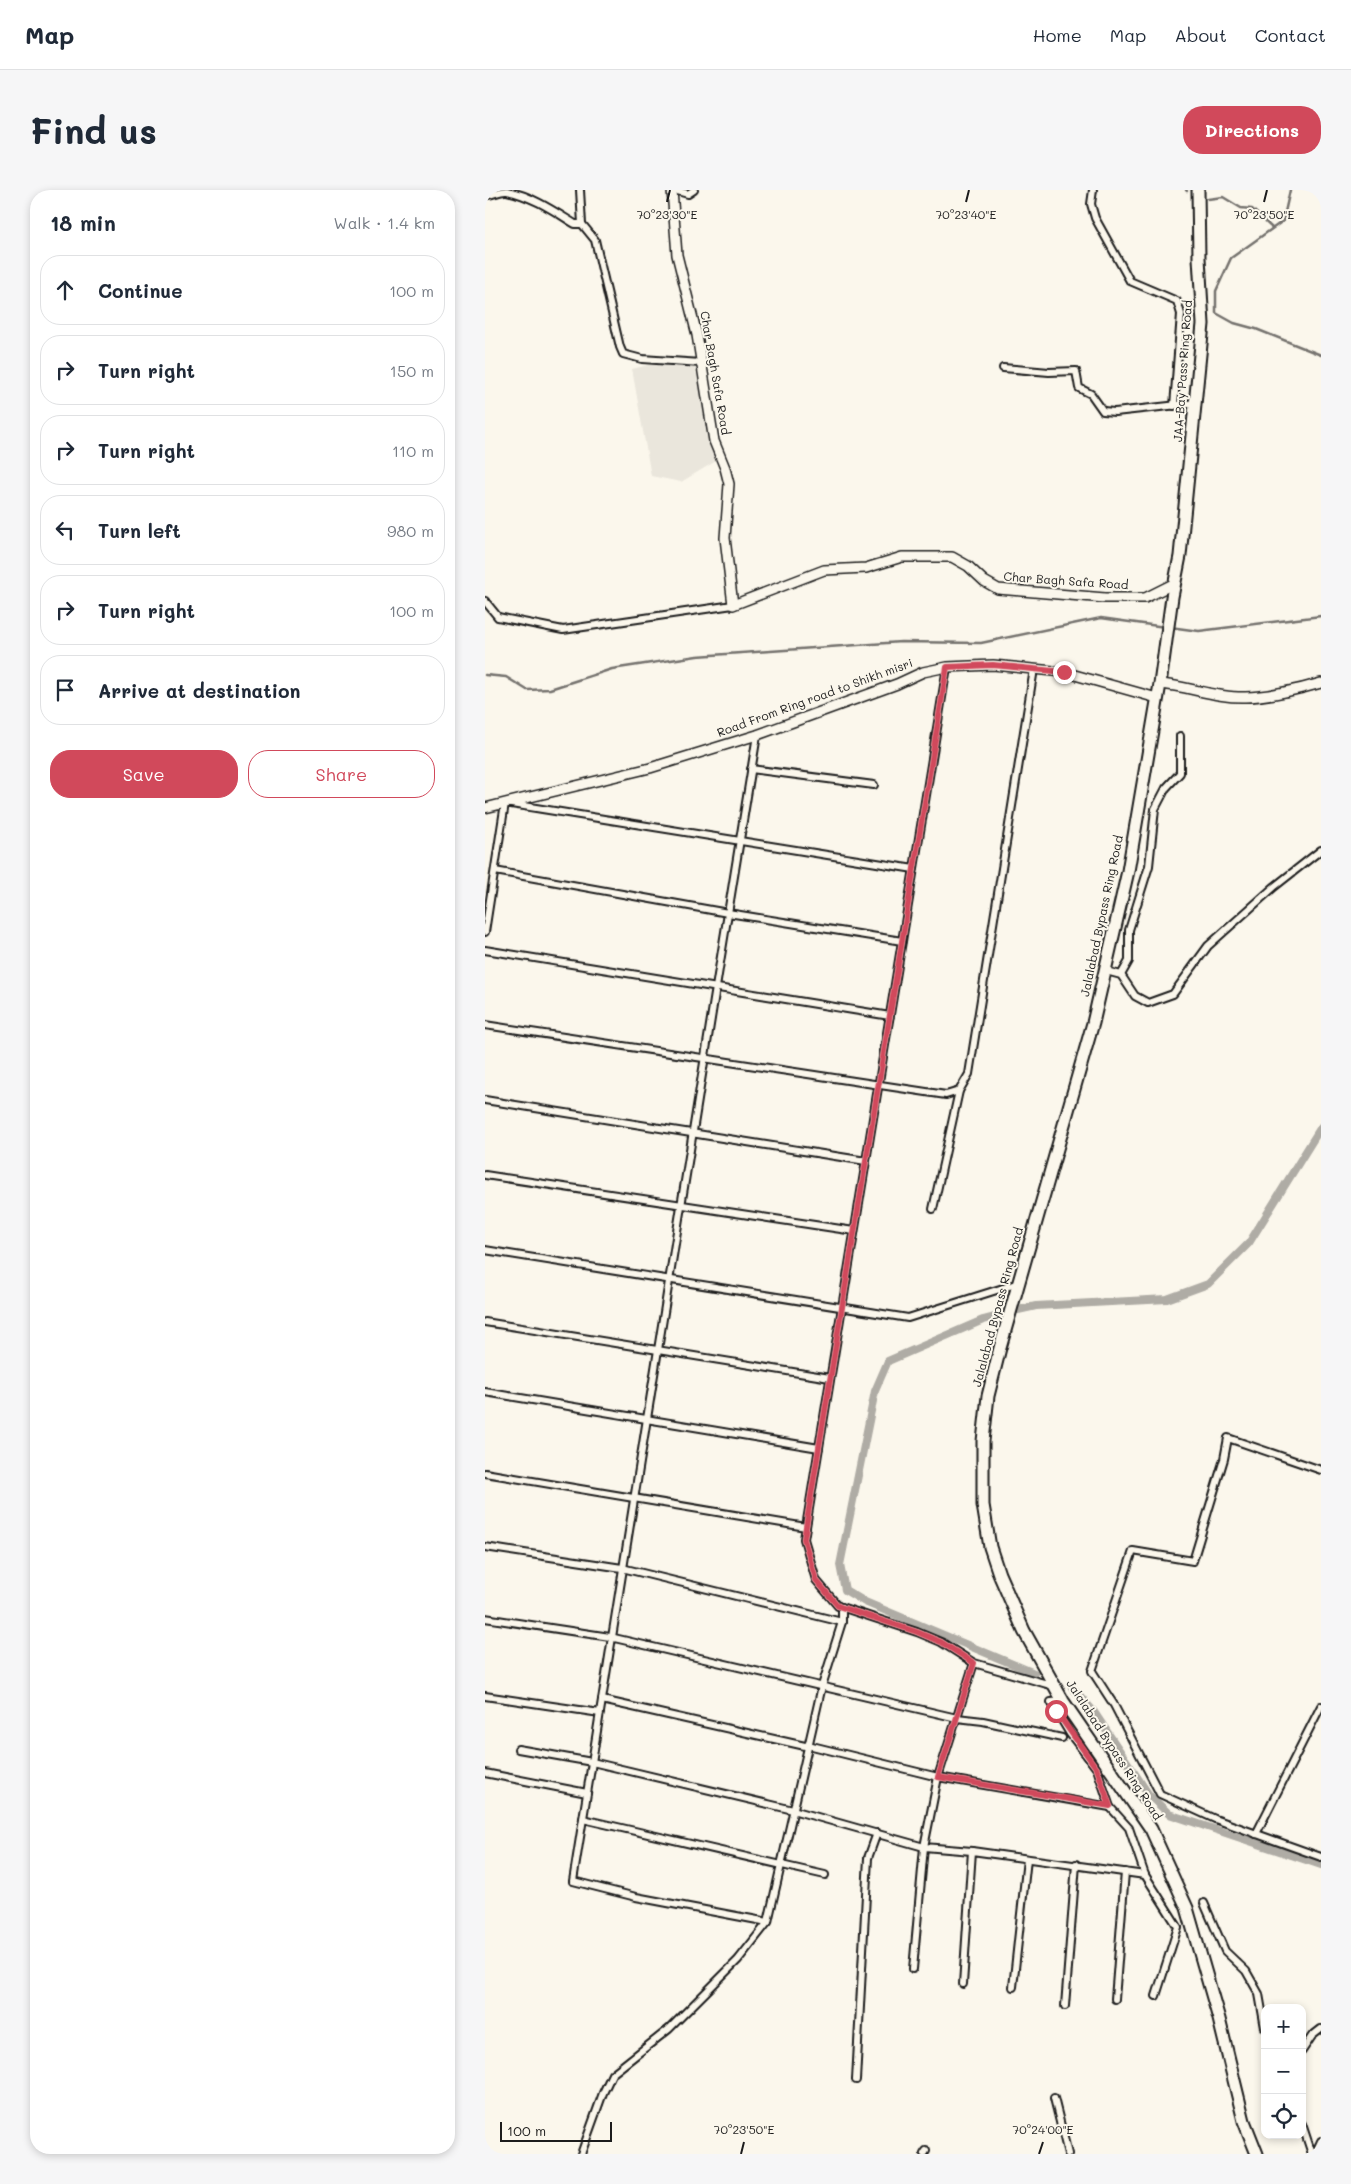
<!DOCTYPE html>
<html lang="en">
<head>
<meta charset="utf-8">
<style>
  :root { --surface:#fff; --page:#f6f6f7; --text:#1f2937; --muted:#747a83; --line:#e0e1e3; --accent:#d1495b }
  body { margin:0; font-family:Mali,sans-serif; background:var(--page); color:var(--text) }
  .controls { position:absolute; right:15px; bottom:15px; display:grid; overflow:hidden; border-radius:10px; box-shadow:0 2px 8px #0003 }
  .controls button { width:45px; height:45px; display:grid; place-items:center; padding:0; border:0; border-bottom:1px solid var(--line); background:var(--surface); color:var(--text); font:25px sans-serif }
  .scale { position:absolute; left:15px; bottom:12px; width:112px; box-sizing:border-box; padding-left:5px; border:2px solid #1c1c1c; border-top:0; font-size:14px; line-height:18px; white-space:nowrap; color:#1c1c1c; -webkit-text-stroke:4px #fbf7ec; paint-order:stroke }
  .stop { position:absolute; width:15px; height:15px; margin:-11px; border:4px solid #d1495b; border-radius:50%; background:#fff }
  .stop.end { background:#d1495b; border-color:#fff; box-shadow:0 1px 5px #0008 }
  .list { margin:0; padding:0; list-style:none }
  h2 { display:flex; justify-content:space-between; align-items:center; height:65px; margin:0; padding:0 20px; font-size:21px }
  h2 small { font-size:16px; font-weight:400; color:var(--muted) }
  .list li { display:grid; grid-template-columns:32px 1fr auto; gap:15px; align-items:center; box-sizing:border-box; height:70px; margin:0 10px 10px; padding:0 10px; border:1px solid var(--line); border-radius:20px }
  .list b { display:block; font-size:19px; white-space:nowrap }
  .list em { font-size:16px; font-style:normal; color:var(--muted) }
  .actions { display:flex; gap:10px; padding:15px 20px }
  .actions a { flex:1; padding:11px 0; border:1px solid var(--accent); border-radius:20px; text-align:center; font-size:18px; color:var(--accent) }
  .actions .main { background:var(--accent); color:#fff }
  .icon { flex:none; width:28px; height:28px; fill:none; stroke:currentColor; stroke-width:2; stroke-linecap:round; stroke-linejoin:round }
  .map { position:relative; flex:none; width:836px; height:1964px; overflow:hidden; border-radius:20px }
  header { display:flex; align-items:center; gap:30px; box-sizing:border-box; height:70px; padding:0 25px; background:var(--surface); border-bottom:1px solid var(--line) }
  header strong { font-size:24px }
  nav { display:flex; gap:28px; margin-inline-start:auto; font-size:18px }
  .intro { display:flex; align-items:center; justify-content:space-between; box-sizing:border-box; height:120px; padding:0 30px }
  h1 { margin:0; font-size:35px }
  .button { padding:12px 22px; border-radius:20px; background:var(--accent); color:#fff; font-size:18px; font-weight:700 }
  main { display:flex; gap:30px; padding:0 30px }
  aside { flex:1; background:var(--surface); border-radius:20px; box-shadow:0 2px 8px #0003 }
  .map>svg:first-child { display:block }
  .built { fill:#eae6dc }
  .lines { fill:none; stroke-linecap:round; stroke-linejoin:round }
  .stream { stroke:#74726e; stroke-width:2.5 }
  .canal { stroke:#afaca5; stroke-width:8 }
  .street-casing { stroke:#1c1c1c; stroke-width:10 }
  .secondary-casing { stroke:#1c1c1c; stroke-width:12 }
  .highway-casing { stroke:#1c1c1c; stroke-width:15 }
  .street { stroke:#fbf7ec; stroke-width:6 }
  .secondary { stroke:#fbf7ec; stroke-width:9 }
  .highway { stroke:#fbf7ec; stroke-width:11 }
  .route { stroke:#d1495b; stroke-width:6 }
  .ticks { fill:none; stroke:#1c1c1c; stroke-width:2 }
  .labels { text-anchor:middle; stroke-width:4; stroke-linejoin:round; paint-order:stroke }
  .street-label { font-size:12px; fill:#1c1c1c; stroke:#fbf7ec }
  .ticks-label { font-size:12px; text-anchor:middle; fill:#1c1c1c; stroke:#fbf7ec; stroke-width:4; stroke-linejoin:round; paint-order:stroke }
</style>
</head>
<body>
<header>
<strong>Map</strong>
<nav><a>Home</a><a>Map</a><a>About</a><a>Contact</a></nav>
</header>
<div class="intro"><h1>Find us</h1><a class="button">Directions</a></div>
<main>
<aside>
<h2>18 min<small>Walk · 1.4 km</small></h2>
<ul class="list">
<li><svg class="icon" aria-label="ahead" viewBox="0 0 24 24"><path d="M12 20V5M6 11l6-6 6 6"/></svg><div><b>Continue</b></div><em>100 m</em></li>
<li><svg class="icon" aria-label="right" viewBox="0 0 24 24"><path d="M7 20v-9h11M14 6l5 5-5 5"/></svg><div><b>Turn right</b></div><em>150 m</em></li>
<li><svg class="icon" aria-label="right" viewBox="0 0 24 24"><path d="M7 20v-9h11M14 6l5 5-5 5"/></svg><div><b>Turn right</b></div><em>110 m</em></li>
<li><svg class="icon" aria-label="left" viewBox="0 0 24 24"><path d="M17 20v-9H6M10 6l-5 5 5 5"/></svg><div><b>Turn left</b></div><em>980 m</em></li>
<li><svg class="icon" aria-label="right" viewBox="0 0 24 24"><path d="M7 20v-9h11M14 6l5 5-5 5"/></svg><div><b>Turn right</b></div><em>100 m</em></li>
<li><svg class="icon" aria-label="arrive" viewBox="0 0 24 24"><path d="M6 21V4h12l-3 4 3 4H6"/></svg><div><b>Arrive at destination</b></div></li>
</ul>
<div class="actions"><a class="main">Save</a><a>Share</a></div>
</aside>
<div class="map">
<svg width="836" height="1964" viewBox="0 0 836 1964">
  <rect width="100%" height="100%" fill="#fbf7ec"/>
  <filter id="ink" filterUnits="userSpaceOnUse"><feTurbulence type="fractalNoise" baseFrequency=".02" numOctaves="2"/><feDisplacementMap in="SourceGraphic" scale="10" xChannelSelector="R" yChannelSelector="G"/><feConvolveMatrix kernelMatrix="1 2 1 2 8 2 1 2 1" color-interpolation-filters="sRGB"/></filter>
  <g filter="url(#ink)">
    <polygon class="built" points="208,167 231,271 196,292 166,286 147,179 168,174"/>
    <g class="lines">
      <g class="stream">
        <polyline points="701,0 702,1"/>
        <polyline points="805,0 798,31 746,68 731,101 731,123 749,133 771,139 836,165"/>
        <polyline points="723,9 738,7 756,18 767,19 787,38"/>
        <polyline points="685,437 714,441 836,426"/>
        <polyline points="0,485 21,487 42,500 65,499 127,479 212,466 416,452 496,453 616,428 680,437"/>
      </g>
      <g class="canal">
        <polyline points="533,1120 551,1116 682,1109 723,1094 764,1053 836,937"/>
        <polyline points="517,1125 498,1130 403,1171 390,1201 355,1375 360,1400 380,1412 549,1483"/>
        <polyline points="587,1497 609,1522 664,1605 684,1624 836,1675"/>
      </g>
      <g class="street-casing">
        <g id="street">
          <polyline points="95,0 97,34 110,50 135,157 138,164 157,169 216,173"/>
          <polyline points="189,0 203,4 209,0"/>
          <polyline points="608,0 606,14 610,28 645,91 692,111 696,124 689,216"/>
          <path d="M0,5C8,6 14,0 22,1C47,6 69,21 90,34H97"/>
          <polyline points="518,178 564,182 591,181 594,198 606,204 618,221 630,222 711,213"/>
          <polyline points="0,411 13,427 78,440 248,415"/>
          <polyline points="462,477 319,1349 331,1390 353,1416 432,1442 456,1452 489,1473 569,1496"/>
          <path d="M272,545C210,927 147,1309 88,1691L151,1707L283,1732"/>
          <polyline points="266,579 389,595"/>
          <polyline points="10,681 243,723 417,751"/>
          <polyline points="0,742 20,613 429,679"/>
          <polyline points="0,760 405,826"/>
          <polyline points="621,781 636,785 650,806 663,813 688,804 723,756 789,697 836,660"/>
          <polyline points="636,785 644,771 644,740 664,676 670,619 681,598 695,583 695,546"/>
          <polyline points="0,835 461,905 474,901 484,884 549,479"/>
          <polyline points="0,910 381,971"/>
          <polyline points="0,985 369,1041"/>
          <polyline points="448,1019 474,901"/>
          <polyline points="0,1060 423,1128 534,1093"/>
          <polyline points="0,1132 345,1188"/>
          <polyline points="0,1202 334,1258"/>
          <polyline points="836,1280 743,1248 739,1269 708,1371 648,1361 607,1481 629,1515 675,1604 730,1629 836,1667"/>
          <polyline points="0,1283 321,1337"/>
          <polyline points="0,1357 137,1378 357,1432"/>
          <polyline points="0,1428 125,1447 472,1528 498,1531 577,1548"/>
          <polyline points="0,1506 115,1523"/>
          <polyline points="117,1510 320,1556 323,1555 453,1587 625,1617"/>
          <polyline points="578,1511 566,1512 585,1544 612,1579 625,1617 644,1638 660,1685 693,1737 671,1806"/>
          <polyline points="33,1559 107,1572 304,1619 439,1657 487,1661 660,1685"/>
          <polyline points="0,1583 102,1603"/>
          <polyline points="98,1629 340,1685"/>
          <polyline points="771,1644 836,1516"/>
          <polyline points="719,1713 740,1761 761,1781 774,1804 780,1838"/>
          <polyline points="428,1779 439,1657 453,1587 489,1473"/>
          <polyline points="478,1794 487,1661"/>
          <polyline points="528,1797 542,1669"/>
          <polyline points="630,1809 640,1682"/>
          <polyline points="580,1816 591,1674"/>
          <polyline points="817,1861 827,1846 836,1839"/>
          <polyline points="371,1890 383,1668 392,1643"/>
          <polyline points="569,1908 583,1964"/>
          <polyline points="817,1934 827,1964"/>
          <polyline points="96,1964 118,1903 127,1884 184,1839 253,1770 283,1732 337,1496 357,1432 357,1417"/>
          <polyline points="439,1964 441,1961"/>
          <polyline points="830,1964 836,1951"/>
        </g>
      </g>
      <g class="secondary-casing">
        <g id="secondary">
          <polyline points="187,0 192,65 212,145 229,251 240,278 244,294 240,348 248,415 339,380 381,378 417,367 467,367 483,376 499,391 513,399 620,408 660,408 690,393"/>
          <path d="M675,494C703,496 731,508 760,507C781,507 816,499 836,493"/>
          <polyline points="0,618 165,578 272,545 412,494 438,482 462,477 508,475 579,482 672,508"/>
        </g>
      </g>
      <g class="highway-casing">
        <polyline id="highway" points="713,0 714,68 718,134 695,366 687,407 675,494 643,681 608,833 515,1158 503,1206 498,1251 498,1315 505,1357 514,1384 539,1441 578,1511 666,1639 702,1718 734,1829 759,1931 772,1964"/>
      </g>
      <use href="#street" class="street"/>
      <use href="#secondary" class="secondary"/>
      <use href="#highway" class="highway"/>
    </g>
  </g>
  <g class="lines" filter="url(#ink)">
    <polyline class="route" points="571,1521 612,1579 625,1616 453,1587 489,1473 456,1452 432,1442 353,1416 331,1390 319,1349 462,477 508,475 579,482"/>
  </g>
  <path class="ticks" d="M182,12L185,0M481,12L484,0M779,12L782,0M256,1964L259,1952M554,1964L558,1952"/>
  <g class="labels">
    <g class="street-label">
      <text transform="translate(698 181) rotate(-86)" y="4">JAA-Bay Pass Ring Road</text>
      <text transform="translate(230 183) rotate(80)" y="4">Char Bagh Safa Road</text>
      <text transform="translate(581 391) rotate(4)" y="4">Char Bagh Safa Road</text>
      <text transform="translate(330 508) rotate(-20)" y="4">Road From Ring road to Shikh misri</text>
      <text transform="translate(617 726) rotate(-78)" y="4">Jalalabad Bypass Ring Road</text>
      <text transform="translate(513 1117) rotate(-75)" y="4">Jalalabad Bypass Ring Road</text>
      <text transform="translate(629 1560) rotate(57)" y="4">Jalalabad Bypass Ring Road</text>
    </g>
  </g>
  <g class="ticks-label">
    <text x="182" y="29">70°23'30"E</text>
    <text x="481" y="29">70°23'40"E</text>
    <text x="779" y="29">70°23'50"E</text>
    <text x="259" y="1944">70°23'50"E</text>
    <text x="558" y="1944">70°24'00"E</text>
  </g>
</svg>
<div class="controls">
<button>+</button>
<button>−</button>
<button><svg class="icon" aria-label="locate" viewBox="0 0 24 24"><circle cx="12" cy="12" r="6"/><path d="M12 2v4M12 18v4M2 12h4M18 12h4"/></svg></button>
</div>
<div class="scale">100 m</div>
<div class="stop" style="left:571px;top:1521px"></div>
<div class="stop end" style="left:579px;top:482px"></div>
</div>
</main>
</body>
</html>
